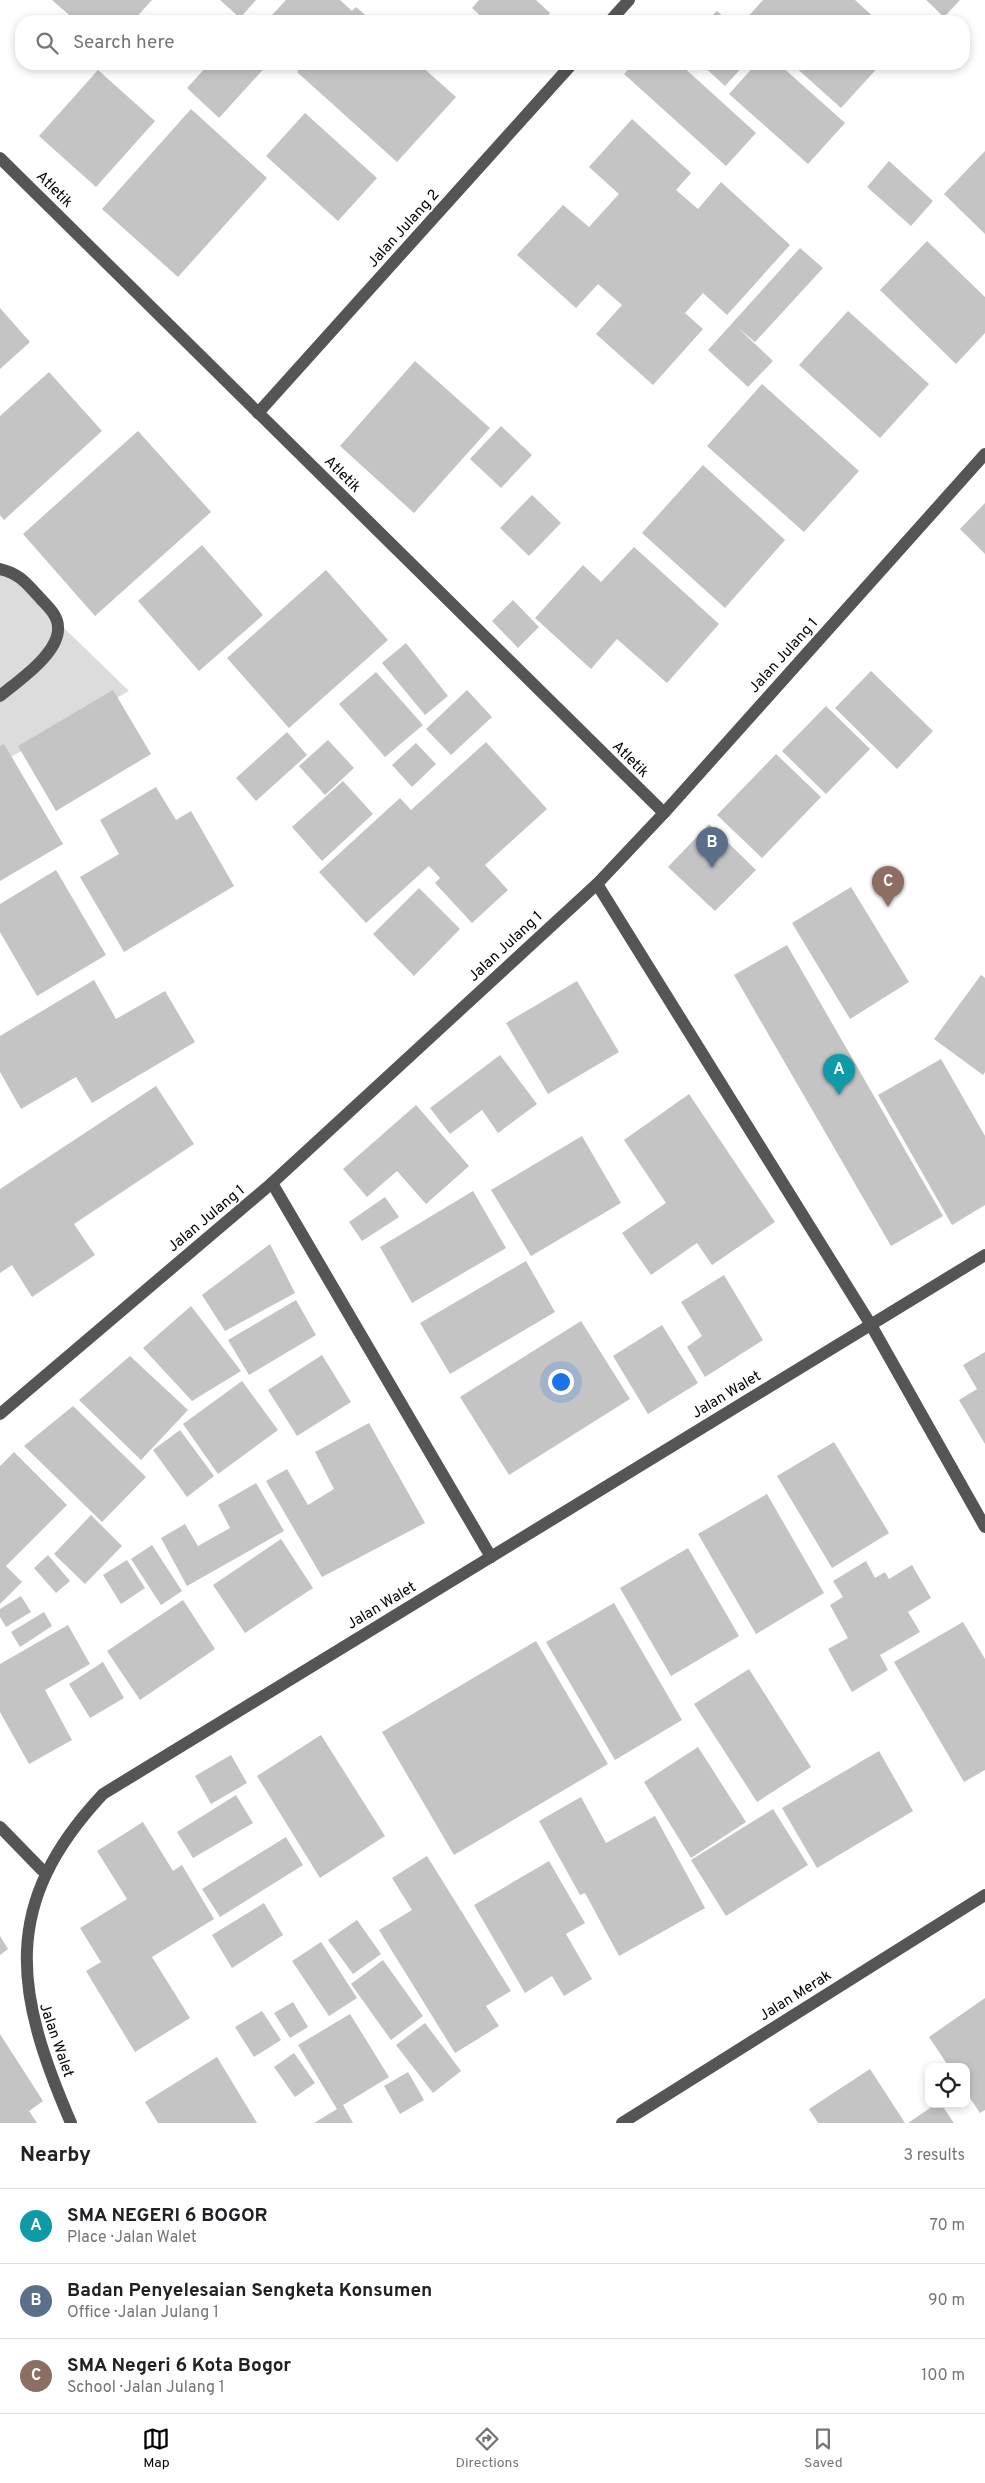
<!DOCTYPE html>
<html lang="en">
<head>
<meta charset="utf-8">
<style>
  :root { --surface:#fff; --page:#f2f2f2; --text:#202124; --muted:#757577; --line:#e0e0e0; --accent:#000 }
  body { margin:0; font-family:Overpass,sans-serif; background:var(--page); color:var(--text) }
  .controls { position:absolute; right:15px; bottom:15px; display:grid; overflow:hidden; border-radius:10px; box-shadow:0 2px 8px #0003 }
  .controls button { width:45px; height:45px; display:grid; place-items:center; padding:0; border:0; border-bottom:1px solid var(--line); background:var(--surface); color:var(--text); font:25px sans-serif }
  .you { position:absolute; left:560px; top:1381px; width:18px; height:18px; margin:-12px; border:4px solid #fff; border-radius:50%; background:#1a73e8; box-shadow:0 0 0 8px #1a73e833 }
  .badge { display:grid; place-items:center; width:32px; height:32px; border-radius:50%; background:var(--accent); color:#fff; font-size:16px; font-weight:700 }
  .pin { position:absolute; translate:-50% -41px; filter:drop-shadow(0 1px 2px #0008) }
  .pin::after { content:''; position:absolute; top:26px; width:18px; height:15px; background:inherit; clip-path:polygon(0 0,100% 0,50% 100%) }
  .list { margin:0; padding:0; list-style:none }
  h2 { display:flex; justify-content:space-between; align-items:center; height:65px; margin:0; padding:0 20px; font-size:21px }
  h2 small { font-size:16px; font-weight:400; color:var(--muted) }
  .list li { display:grid; grid-template-columns:32px 1fr auto; gap:15px; align-items:center; box-sizing:border-box; height:75px; padding:0 20px; border-top:1px solid var(--line) }
  .list b { display:block; font-size:19px; white-space:nowrap }
  .list p { margin:0; font-size:16px; white-space:nowrap; color:var(--muted) }
  .list em { font-size:16px; font-style:normal; color:var(--muted) }
  .icon { flex:none; width:28px; height:28px; fill:none; stroke:currentColor; stroke-width:2; stroke-linecap:round; stroke-linejoin:round }
  .map { position:relative; flex:none; width:985px; height:2123px; overflow:hidden }
  .search { position:absolute; background:var(--surface); box-shadow:0 2px 8px #0003; left:15px; right:15px; top:15px; height:55px; display:flex; align-items:center; gap:12px; box-sizing:border-box; padding:0 18px; border-radius:20px; color:var(--muted); font-size:19px }
  .sheet { height:290px; background:var(--surface) }
  nav { display:flex; justify-content:space-around; align-items:center; box-sizing:border-box; height:70px; border-top:1px solid var(--line); background:var(--surface); font-size:14px; color:var(--muted) }
  nav a { display:grid; justify-items:center; gap:2px }
  nav .on { color:var(--accent) }
  .map>svg:first-child { display:block }
  .green { fill:#dcdcdc }
  .building { fill:#c4c4c4 }
  .lines { fill:none; stroke-linecap:round; stroke-linejoin:round }
  .minor { stroke:#555; stroke-width:12 }
  .labels { text-anchor:middle; stroke-width:4; stroke-linejoin:round; paint-order:stroke }
  .street-label { font-size:15px; fill:#000; stroke:#fff }
</style>
</head>
<body>
<div class="map">
<svg width="985" height="2123" viewBox="0 0 985 2123">
  <rect width="100%" height="100%" fill="#fff"/>
  <polygon class="green" points="0,566 129,691 0,763"/>
  <g class="building">
    <polygon points="52,0 152,0 133,21 76,21"/>
    <polygon points="220,0 256,0 240,18"/>
    <polygon points="286,0 340,0 352,11 356,7 372,21 279,21 272,15"/>
    <polygon points="479,0 536,0 550,13 543,21 486,21 472,8"/>
    <polygon points="763,0 855,0 878,21 744,21"/>
    <polygon points="926,0 960,0 944,17"/>
    <polygon points="717,11 728,21 707,21"/>
    <polygon points="209,64 268,64 219,118 187,88"/>
    <polygon points="304,64 419,64 456,97 397,162 297,72"/>
    <polygon points="633,64 680,64 756,133 726,166 624,74"/>
    <polygon points="701,64 745,64 725,86"/>
    <polygon points="756,64 779,64 845,123 808,164 729,94"/>
    <polygon points="792,64 881,64 841,108"/>
    <polygon points="98,70 155,121 96,187 39,136"/>
    <polygon points="191,109 267,178 178,277 102,209"/>
    <polygon points="305,113 377,178 338,221 266,156"/>
    <polygon points="632,119 691,173 676,190 698,209 721,182 790,245 727,315 703,293 685,313 703,329 653,385 596,334 622,305 598,284 576,308 517,255 563,205 589,227 619,194 589,167"/>
    <polygon points="985,151 985,234 944,194"/>
    <polygon points="889,161 933,201 911,226 867,187"/>
    <polygon points="927,241 985,297 985,333 956,364 880,290"/>
    <polygon points="800,248 823,268 755,342 737,327 773,361 748,387 708,350"/>
    <polygon points="0,308 30,342 0,369"/>
    <polygon points="848,311 929,384 880,438 799,365"/>
    <polygon points="415,361 490,428 414,513 340,446"/>
    <polygon points="49,372 102,431 4,520 0,515 0,416"/>
    <polygon points="762,384 859,471 804,532 707,446"/>
    <polygon points="501,426 532,455 501,488 470,459"/>
    <polygon points="138,431 211,512 95,616 23,534"/>
    <polygon points="703,465 785,540 725,608 642,533"/>
    <polygon points="532,495 561,523 529,556 500,528"/>
    <polygon points="985,503 985,554 960,529"/>
    <polygon points="202,545 263,615 199,671 138,601"/>
    <polygon points="634,547 719,624 667,683 617,639 591,669 535,618 583,565 601,582"/>
    <polygon points="326,570 388,640 289,728 227,658"/>
    <polygon points="513,600 539,627 518,648 492,621"/>
    <polygon points="406,643 448,696 425,715 382,663"/>
    <polygon points="871,671 933,731 897,769 835,708"/>
    <polygon points="376,672 423,725 385,757 339,704"/>
    <polygon points="113,690 151,754 56,811 18,746"/>
    <polygon points="467,690 492,717 451,755 426,729"/>
    <polygon points="826,706 870,749 826,794 782,751"/>
    <polygon points="287,732 307,755 256,801 236,778"/>
    <polygon points="328,740 354,768 325,795 299,766"/>
    <polygon points="486,742 547,809 485,865 508,890 472,923 435,883 440,878 429,866 366,923 319,872 400,798 411,810"/>
    <polygon points="416,743 436,764 412,787 392,765"/>
    <polygon points="4,744 63,844 0,881 0,746"/>
    <polygon points="776,754 821,797 762,858 717,815"/>
    <polygon points="343,781 373,814 322,861 292,827"/>
    <polygon points="156,787 176,820 191,811 234,886 124,952 80,877 119,854 100,820"/>
    <polygon points="709,824 756,870 715,911 668,867"/>
    <polygon points="56,870 106,955 37,996 0,932 0,904"/>
    <polygon points="851,887 909,982 850,1019 792,923"/>
    <polygon points="419,888 460,929 414,976 373,934"/>
    <polygon points="787,945 943,1216 891,1246 734,975"/>
    <polygon points="981,975 985,978 985,1072 983,1075 934,1039"/>
    <polygon points="94,980 116,1019 165,991 195,1042 92,1103 76,1077 21,1109 0,1072 0,1036"/>
    <polygon points="577,981 619,1052 548,1094 506,1023"/>
    <polygon points="500,1055 537,1104 498,1133 482,1110 450,1134 430,1108"/>
    <polygon points="941,1059 985,1136 985,1205 952,1225 878,1095"/>
    <polygon points="156,1086 194,1144 74,1224 95,1255 32,1297 12,1265 0,1273 0,1189"/>
    <polygon points="689,1094 775,1222 712,1265 697,1243 651,1275 622,1233 666,1203 624,1140"/>
    <polygon points="416,1105 469,1166 426,1204 397,1171 367,1197 343,1169"/>
    <polygon points="582,1136 621,1203 531,1256 491,1190"/>
    <polygon points="473,1191 506,1248 412,1303 380,1247"/>
    <polygon points="385,1197 399,1217 362,1241 349,1222"/>
    <polygon points="270,1244 295,1293 225,1331 202,1295"/>
    <polygon points="526,1261 555,1312 450,1374 420,1323"/>
    <polygon points="724,1275 763,1340 705,1377 687,1347 702,1336 681,1302"/>
    <polygon points="296,1300 316,1335 249,1375 228,1340"/>
    <polygon points="191,1306 241,1371 192,1401 143,1348"/>
    <polygon points="581,1321 630,1399 509,1475 460,1397"/>
    <polygon points="662,1325 698,1383 648,1414 613,1356"/>
    <polygon points="985,1352 985,1444 959,1400 977,1389 963,1365"/>
    <polygon points="322,1355 351,1402 297,1436 268,1390"/>
    <polygon points="130,1356 188,1410 141,1460 79,1400"/>
    <polygon points="242,1381 278,1430 218,1474 183,1424"/>
    <polygon points="73,1406 146,1477 102,1522 24,1446"/>
    <polygon points="369,1423 425,1523 322,1577 266,1481 287,1469 308,1505 334,1489 315,1452"/>
    <polygon points="180,1430 214,1476 187,1497 153,1450"/>
    <polygon points="834,1442 889,1533 832,1568 777,1476"/>
    <polygon points="14,1452 67,1505 6,1566 22,1582 0,1604 0,1466"/>
    <polygon points="256,1483 284,1531 187,1586 161,1538 185,1524 198,1546 230,1528 218,1505"/>
    <polygon points="767,1494 824,1593 756,1634 698,1534"/>
    <polygon points="91,1515 122,1546 85,1584 54,1554"/>
    <polygon points="281,1539 313,1588 245,1633 213,1585"/>
    <polygon points="152,1545 182,1591 161,1605 131,1559"/>
    <polygon points="688,1548 739,1636 671,1676 620,1588"/>
    <polygon points="48,1555 70,1581 56,1593 34,1568"/>
    <polygon points="127,1560 145,1588 121,1604 103,1575"/>
    <polygon points="866,1561 875,1578 885,1572 889,1579 912,1565 931,1598 908,1612 920,1632 880,1655 888,1670 852,1692 828,1649 848,1638 830,1605 843,1597 833,1581"/>
    <polygon points="21,1596 31,1612 6,1627 0,1617 0,1609"/>
    <polygon points="183,1600 215,1649 140,1700 107,1651"/>
    <polygon points="614,1603 682,1720 615,1760 546,1642"/>
    <polygon points="44,1612 52,1626 20,1647 11,1632"/>
    <polygon points="963,1622 985,1659 985,1770 964,1782 894,1662"/>
    <polygon points="68,1625 90,1664 45,1690 72,1740 29,1764 0,1712 0,1664"/>
    <polygon points="536,1641 608,1764 454,1855 382,1732"/>
    <polygon points="103,1662 124,1698 90,1718 69,1684"/>
    <polygon points="749,1669 811,1767 757,1802 694,1704"/>
    <polygon points="321,1735 385,1836 320,1878 257,1776"/>
    <polygon points="698,1747 746,1822 691,1858 644,1782"/>
    <polygon points="879,1751 913,1811 817,1868 782,1808"/>
    <polygon points="231,1755 247,1783 211,1804 195,1776"/>
    <polygon points="236,1795 253,1823 193,1858 177,1832"/>
    <polygon points="581,1797 606,1843 655,1816 705,1908 619,1956 585,1893 580,1895 539,1821"/>
    <polygon points="773,1809 808,1865 726,1916 691,1860"/>
    <polygon points="143,1822 173,1871 182,1865 214,1919 152,1957 190,2018 135,2052 86,1971 101,1962 80,1928 127,1899 97,1851"/>
    <polygon points="286,1837 303,1865 220,1917 202,1889"/>
    <polygon points="427,1856 511,1991 486,2006 499,2026 455,2053 379,1930 412,1910 392,1878"/>
    <polygon points="549,1861 585,1923 566,1934 592,1979 564,1996 552,1976 525,1993 474,1905"/>
    <polygon points="264,1903 283,1935 232,1968 212,1935"/>
    <polygon points="357,1920 381,1954 353,1974 328,1940"/>
    <polygon points="0,1936 8,1949 0,1955"/>
    <polygon points="321,1942 357,1998 329,2016 292,1961"/>
    <polygon points="383,1960 423,2016 391,2040 351,1984"/>
    <polygon points="985,1998 985,2110 980,2113 966,2092 966,2067 949,2067 929,2037"/>
    <polygon points="293,2002 308,2027 290,2038 274,2013"/>
    <polygon points="262,2011 281,2040 254,2057 235,2027"/>
    <polygon points="350,2014 389,2077 343,2105 353,2123 314,2123 337,2109 298,2045"/>
    <polygon points="425,2023 461,2071 433,2093 396,2045"/>
    <polygon points="0,2034 43,2101 29,2111 37,2123 0,2123"/>
    <polygon points="294,2053 315,2083 295,2097 274,2067"/>
    <polygon points="217,2057 257,2123 158,2123 145,2102"/>
    <polygon points="870,2069 905,2123 818,2123 809,2109"/>
    <polygon points="408,2072 424,2100 400,2114 384,2086"/>
    <polygon points="936,2104 941,2104 954,2123 908,2123"/>
  </g>
  <g class="lines">
    <g class="minor">
      <polyline points="610,21 629,0"/>
      <polyline points="0,158 664,813"/>
      <polyline points="258,413 572,64"/>
      <path d="M0,569C19,573 27,584 40,598C47,606 58,615 58,627C60,653 18,681 0,696"/>
      <polyline points="597,884 871,1325 985,1527"/>
      <polyline points="272,1183 491,1557"/>
      <polyline points="0,1414 272,1183 597,884 664,813 985,454"/>
      <polyline points="0,1827 42,1870"/>
      <path d="M71,2123C14,1991 0,1904 103,1794L985,1255"/>
      <polyline points="622,2123 985,1895"/>
    </g>
  </g>
  <g class="labels">
    <g class="street-label">
      <text transform="translate(55 189) rotate(45)" y="5">Atletik</text>
      <text transform="translate(403 228) rotate(-48)" y="5">Jalan Julang 2</text>
      <text transform="translate(343 474) rotate(45)" y="5">Atletik</text>
      <text transform="translate(783 655) rotate(-48)" y="5">Jalan Julang 1</text>
      <text transform="translate(631 759) rotate(45)" y="5">Atletik</text>
      <text transform="translate(505 946) rotate(-43)" y="5">Jalan Julang 1</text>
      <text transform="translate(206 1218) rotate(-40)" y="5">Jalan Julang 1</text>
      <text transform="translate(726 1394) rotate(-31)" y="5">Jalan Walet</text>
      <text transform="translate(381 1605) rotate(-31)" y="5">Jalan Walet</text>
      <text transform="translate(795 1995) rotate(-32)" y="5">Jalan Merak</text>
      <text transform="translate(57 2040) rotate(71)" y="5">Jalan Walet</text>
    </g>
  </g>
</svg>
<div class="controls">
<button><svg class="icon" aria-label="locate" viewBox="0 0 24 24"><circle cx="12" cy="12" r="6"/><path d="M12 2v4M12 18v4M2 12h4M18 12h4"/></svg></button>
</div>
<div class="you"></div>
<div class="pin badge" style="left:839px;top:1095px;background:#0f9aa8">A</div>
<div class="pin badge" style="left:712px;top:868px;background:#5c6f8a">B</div>
<div class="pin badge" style="left:888px;top:907px;background:#8d6e63">C</div>
<div class="search"><svg class="icon" aria-label="search" viewBox="0 0 24 24"><circle cx="10" cy="10" r="6"/><path d="M15 15l6 6"/></svg>Search here</div>
</div>
<section class="sheet">
<h2>Nearby<small>3 results</small></h2>
<ul class="list">
<li><span class="badge" style="background:#0f9aa8">A</span><div><b>SMA NEGERI 6 BOGOR</b><p>Place · Jalan Walet</p></div><em>70 m</em></li>
<li><span class="badge" style="background:#5c6f8a">B</span><div><b>Badan Penyelesaian Sengketa Konsumen</b><p>Office · Jalan Julang 1</p></div><em>90 m</em></li>
<li><span class="badge" style="background:#8d6e63">C</span><div><b>SMA Negeri 6 Kota Bogor</b><p>School · Jalan Julang 1</p></div><em>100 m</em></li>
</ul>
</section>
<nav>
<a class="on"><svg class="icon" aria-label="map" viewBox="0 0 24 24"><path d="M3 6l6-2 6 2 6-2v14l-6 2-6-2-6 2zM9 4v14M15 6v14"/></svg>Map</a>
<a><svg class="icon" aria-label="directions" viewBox="0 0 24 24"><path d="M12 3l9 9-9 9-9-9zM9 14v-3h6M13 9l2 2-2 2"/></svg>Directions</a>
<a><svg class="icon" aria-label="saved" viewBox="0 0 24 24"><path d="M7 4h10v16l-5-4-5 4z"/></svg>Saved</a>
</nav>
</body>
</html>
